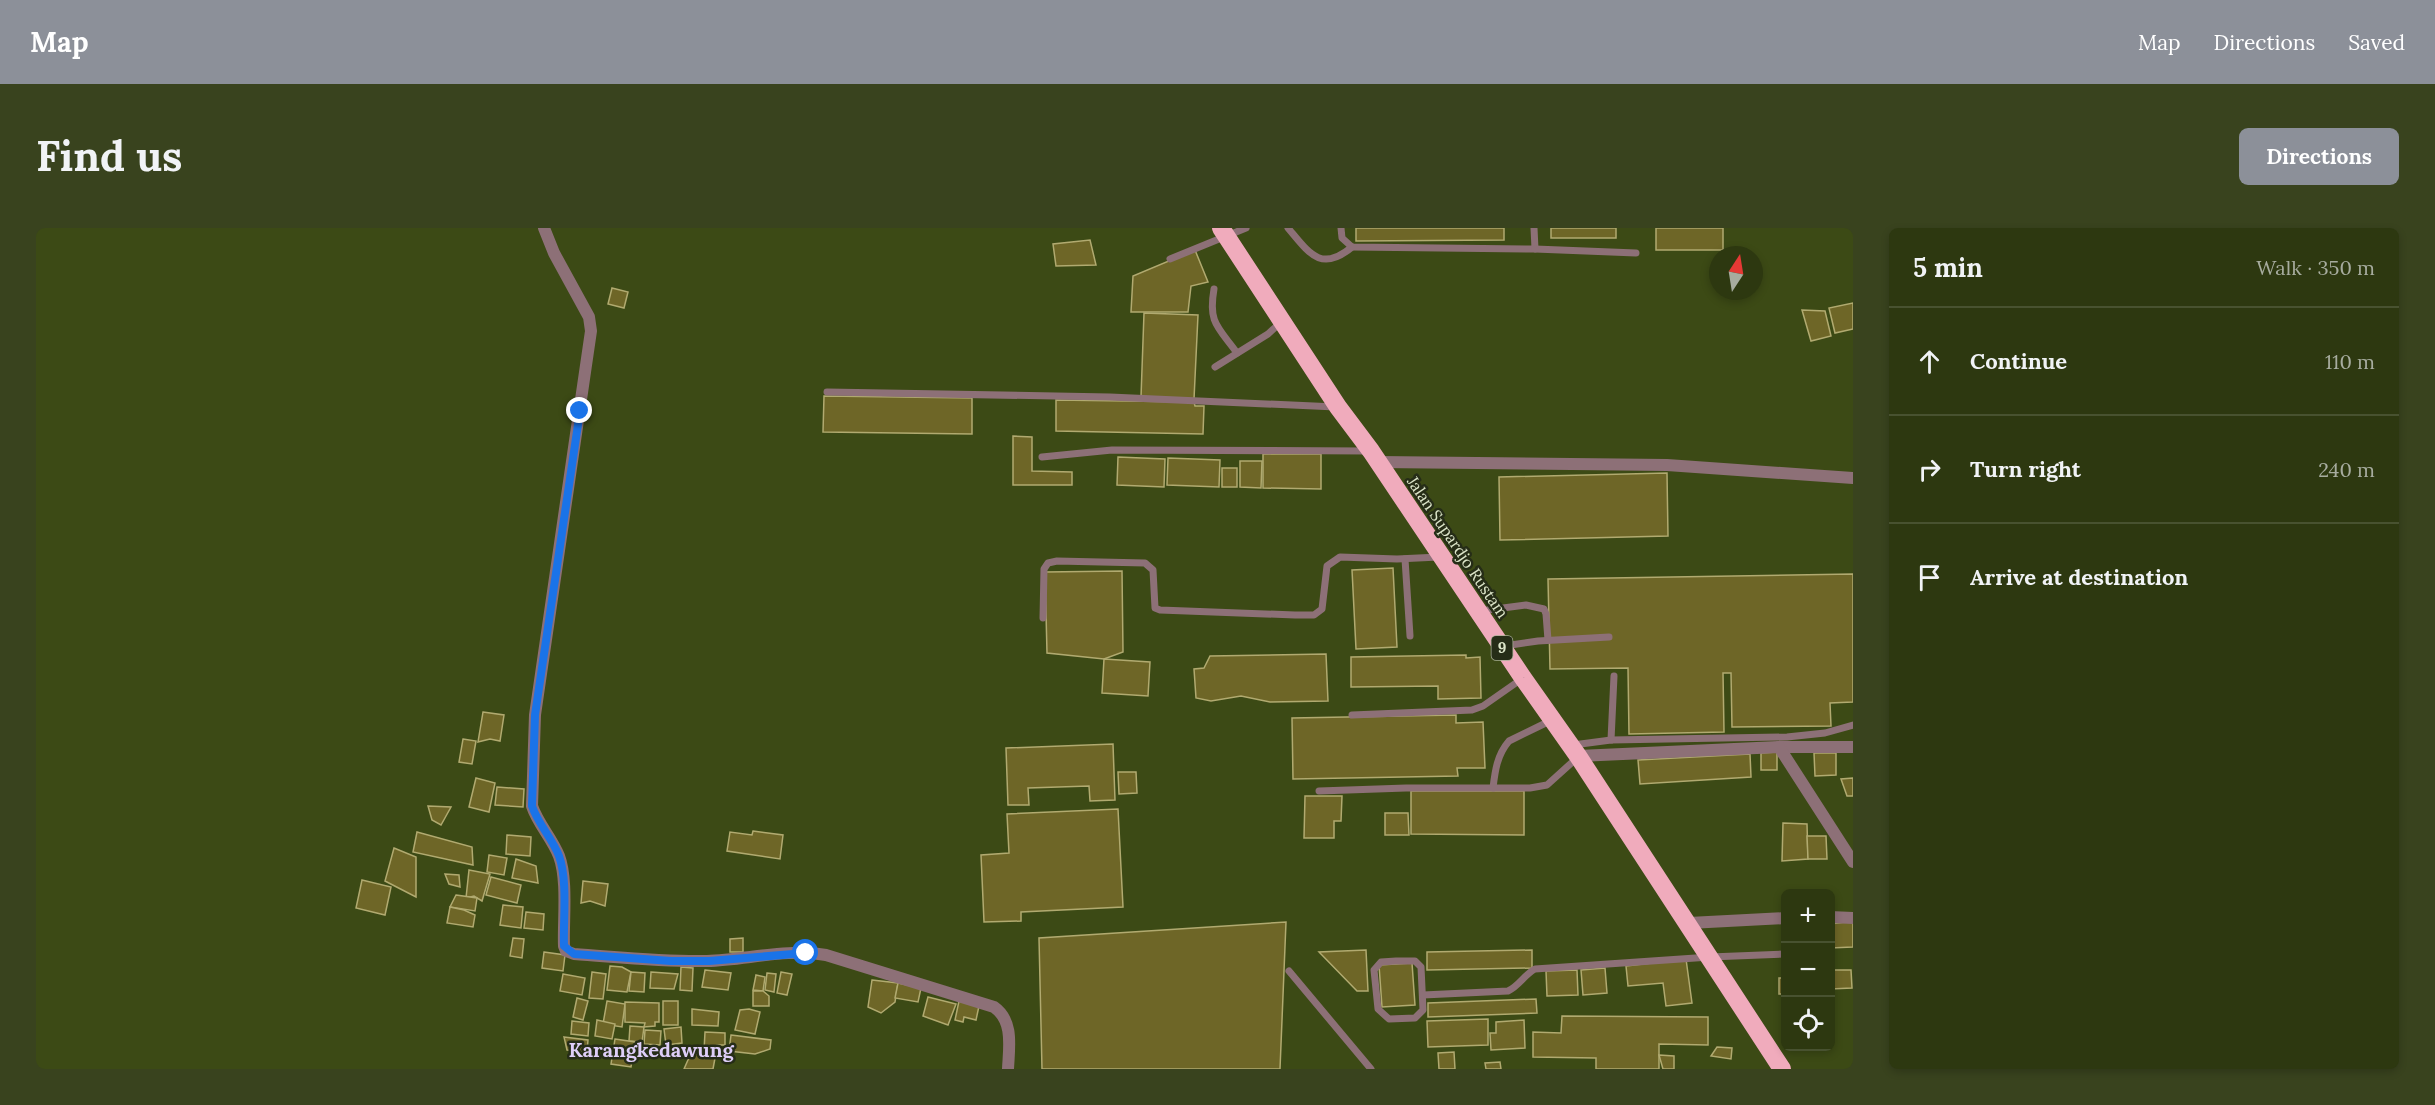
<!DOCTYPE html>
<html lang="en">
<head>
<meta charset="utf-8">
<style>
  :root { --surface:#2d3810; --page:#39431e; --text:#f1f3f6; --muted:#a7ac9f; --line:#485230; --accent:#8c9099 }
  body { margin:0; font-family:Lora,serif; background:var(--page); color:var(--text) }
  .controls { position:absolute; right:18px; bottom:18px; display:grid; overflow:hidden; border-radius:9px; box-shadow:0 3px 9px #0003 }
  .controls button { width:54px; height:54px; display:grid; place-items:center; padding:0; border:0; border-bottom:2px solid var(--line); background:var(--surface); color:var(--text); font:30px sans-serif }
  .compass { position:absolute; left:1673px; top:18px; width:54px; height:54px; border-radius:50%; background:var(--surface); box-shadow:0 3px 9px #0003; rotate:12deg }
  .stop { position:absolute; width:18px; height:18px; margin:-14px; border:4px solid #1a73e8; border-radius:50%; background:#fff }
  .stop.end { background:#1a73e8; border-color:#fff; box-shadow:0 2px 6px #0008 }
  .list { margin:0; padding:0; list-style:none }
  h2 { display:flex; justify-content:space-between; align-items:center; height:78px; margin:0; padding:0 24px; font-size:26px }
  h2 small { font-size:20px; font-weight:400; color:var(--muted) }
  .list li { display:grid; grid-template-columns:39px 1fr auto; gap:18px; align-items:center; box-sizing:border-box; height:108px; padding:0 24px; border-top:2px solid var(--line) }
  .list b { display:block; font-size:22px; white-space:nowrap }
  .list em { font-size:20px; font-style:normal; color:var(--muted) }
  .icon { flex:none; width:33px; height:33px; fill:none; stroke:currentColor; stroke-width:2; stroke-linecap:round; stroke-linejoin:round }
  .map { position:relative; flex:none; width:1817px; height:841px; overflow:hidden; border-radius:9px }
  header { display:flex; align-items:center; gap:36px; box-sizing:border-box; height:84px; padding:0 30px; background:var(--accent); color:#fff }
  header strong { font-size:28px }
  nav { display:flex; gap:33px; margin-inline-start:auto; font-size:21px }
  .intro { display:flex; align-items:center; justify-content:space-between; box-sizing:border-box; height:144px; padding:0 36px }
  h1 { margin:0; font-size:42px }
  .button { padding:15px 27px; border-radius:9px; background:var(--accent); color:#fff; font-size:21px; font-weight:700 }
  main { display:flex; gap:36px; padding:0 36px }
  aside { flex:1; background:var(--surface); border-radius:9px; box-shadow:0 3px 9px #0003 }
  .map>svg:first-child { display:block }
  .building { fill:#6e6627; stroke:#b1aa70; stroke-width:1.5 }
  .lines { fill:none; stroke-linecap:round; stroke-linejoin:round }
  .lane { stroke:#8d7077; stroke-width:7 }
  .street { stroke:#8d7077; stroke-width:12 }
  .highway { stroke:#f0abbc; stroke-width:18 }
  .route { stroke:#1a73e8; stroke-width:8 }
  .labels { text-anchor:middle; stroke-width:5; stroke-linejoin:round; paint-order:stroke }
  .shield { fill:#262d17; stroke:#a6ae94; stroke-width:1.5 }
  .shield-label { font-size:15px; font-weight:bold; fill:#dde6ca }
  .street-label { font-size:16px; fill:#dde6ca; stroke:#262d17 }
  .quarter-label { font-size:20px; font-weight:bold; fill:#decef8; stroke:#262d17 }
</style>
</head>
<body>
<header>
<strong>Map</strong>
<nav><a>Map</a><a>Directions</a><a>Saved</a></nav>
</header>
<div class="intro"><h1>Find us</h1><a class="button">Directions</a></div>
<main>
<div class="map">
<svg width="1817" height="841" viewBox="0 0 1817 841">
  <rect width="100%" height="100%" fill="#3c4a15"/>
  <g class="building">
    <polygon points="1320,0 1468,0 1468,12 1320,13"/>
    <rect x="1515" y="0" width="65" height="10"/>
    <rect x="1620" y="0" width="67" height="22"/>
    <polygon points="1054,12 1060,37 1020,38 1017,16"/>
    <polygon points="1159,22 1172,54 1155,58 1152,84 1095,84 1097,48"/>
    <polygon points="576,60 592,64 588,80 572,76"/>
    <polygon points="1817,75 1817,101 1799,105 1793,80"/>
    <polygon points="1766,82 1789,83 1795,108 1775,113"/>
    <polygon points="1108,85 1162,87 1158,171 1105,169"/>
    <polygon points="788,168 936,170 936,206 787,204"/>
    <polygon points="1020,172 1158,174 1159,178 1168,178 1167,206 1020,203"/>
    <polygon points="977,208 996,209 996,243 1036,244 1036,257 977,257"/>
    <polygon points="1227,226 1285,226 1285,261 1227,260"/>
    <polygon points="1082,229 1129,231 1128,259 1081,257"/>
    <polygon points="1132,230 1184,232 1183,259 1131,257"/>
    <polygon points="1204,233 1226,233 1225,260 1204,259"/>
    <rect x="1186" y="240" width="15" height="19"/>
    <polygon points="1631,245 1632,308 1464,312 1463,249"/>
    <polygon points="1357,340 1361,419 1320,421 1316,342"/>
    <polygon points="1086,343 1087,424 1068,431 1011,425 1009,344"/>
    <polygon points="1817,346 1817,474 1794,475 1795,498 1696,499 1695,445 1687,445 1688,504 1593,506 1592,440 1514,441 1512,351"/>
    <polygon points="1290,426 1292,473 1234,474 1205,468 1175,473 1160,470 1158,441 1168,440 1174,428"/>
    <polygon points="1430,427 1430,430 1444,429 1445,470 1402,471 1402,458 1315,459 1315,429"/>
    <polygon points="1068,431 1114,434 1112,468 1066,465"/>
    <polygon points="447,484 468,487 464,513 454,511 442,514"/>
    <polygon points="1420,487 1420,495 1447,494 1449,540 1421,540 1422,548 1257,551 1256,490"/>
    <polygon points="427,511 440,513 436,536 423,534"/>
    <polygon points="1077,516 1079,572 1054,573 1053,558 992,560 993,577 972,577 970,520"/>
    <polygon points="1741,524 1741,542 1725,542 1725,525"/>
    <polygon points="1778,525 1800,525 1800,547 1779,548"/>
    <polygon points="1714,526 1715,549 1604,556 1602,532"/>
    <polygon points="1082,544 1100,544 1101,565 1083,566"/>
    <polygon points="440,550 459,555 453,584 433,579"/>
    <polygon points="1817,550 1817,568 1811,568 1805,551"/>
    <polygon points="461,559 488,561 487,579 459,577"/>
    <polygon points="1375,563 1488,563 1488,607 1375,606"/>
    <polygon points="1269,568 1306,568 1305,593 1298,593 1298,610 1268,610"/>
    <polygon points="392,578 415,579 405,597 396,592"/>
    <polygon points="1082,581 1087,679 985,684 985,693 948,694 945,627 973,625 971,586"/>
    <polygon points="1349,585 1372,585 1373,607 1349,607"/>
    <polygon points="1747,595 1771,596 1772,631 1746,633"/>
    <polygon points="717,603 747,607 744,631 691,623 694,604 716,607"/>
    <polygon points="381,604 436,619 437,637 377,624"/>
    <polygon points="471,607 495,609 494,628 470,626"/>
    <polygon points="1771,608 1790,608 1791,631 1772,631"/>
    <polygon points="358,620 380,629 380,669 349,653"/>
    <polygon points="453,627 471,630 468,647 451,644"/>
    <polygon points="480,631 500,638 502,655 476,650"/>
    <polygon points="433,642 454,646 446,673 438,668 430,670"/>
    <polygon points="409,646 423,647 424,659 413,656"/>
    <polygon points="455,649 485,657 481,675 450,667"/>
    <polygon points="326,652 355,659 349,687 320,680"/>
    <polygon points="547,653 572,656 569,678 554,673 545,675"/>
    <polygon points="420,667 441,670 439,683 414,679"/>
    <polygon points="467,677 487,679 485,700 464,697"/>
    <polygon points="414,679 428,682 439,687 437,699 411,695"/>
    <polygon points="490,684 508,686 507,702 488,700"/>
    <polygon points="1817,693 1817,719 1794,720 1794,696"/>
    <polygon points="1250,694 1244,841 1006,841 1003,710"/>
    <polygon points="477,710 488,711 486,730 474,728"/>
    <polygon points="707,710 707,724 694,724 694,711"/>
    <polygon points="1330,722 1332,763 1321,763 1283,724"/>
    <polygon points="1496,722 1496,740 1391,742 1391,724"/>
    <polygon points="508,724 529,727 527,743 506,740"/>
    <polygon points="1650,731 1656,775 1630,778 1627,755 1592,758 1590,738"/>
    <polygon points="1376,735 1379,777 1346,779 1343,737"/>
    <polygon points="574,738 586,739 595,744 591,764 571,762"/>
    <polygon points="645,739 657,740 656,763 644,762"/>
    <polygon points="1569,740 1571,765 1547,767 1545,742"/>
    <polygon points="669,742 695,745 692,762 666,759"/>
    <polygon points="1541,742 1542,767 1511,768 1510,743"/>
    <polygon points="1794,742 1815,742 1816,760 1794,761"/>
    <polygon points="556,744 570,746 567,771 553,770"/>
    <polygon points="595,744 609,745 608,764 593,763"/>
    <polygon points="615,744 642,746 638,761 614,760"/>
    <polygon points="745,744 756,746 751,767 741,765"/>
    <polygon points="731,745 740,746 738,764 729,762"/>
    <polygon points="527,746 549,750 546,767 524,763"/>
    <polygon points="720,747 729,749 727,763 717,762"/>
    <rect x="1743" y="750" width="7" height="16"/>
    <polygon points="836,752 862,755 859,774 845,785 832,779"/>
    <polygon points="862,755 885,760 882,774 859,770"/>
    <polygon points="717,763 727,763 733,768 733,778 717,778"/>
    <polygon points="892,769 920,776 912,797 887,788"/>
    <polygon points="541,770 552,773 547,792 537,789"/>
    <polygon points="1500,771 1501,785 1392,789 1392,775"/>
    <polygon points="571,773 589,776 586,799 567,796"/>
    <rect x="627" y="773" width="15" height="24"/>
    <polygon points="923,773 943,778 940,792 928,789 927,794 919,792"/>
    <polygon points="589,774 623,775 623,794 619,794 619,798 608,799 609,795 589,794"/>
    <polygon points="656,781 683,784 682,798 656,797"/>
    <polygon points="713,781 724,784 719,806 699,802 704,782"/>
    <polygon points="1526,788 1672,789 1672,817 1623,816 1623,841 1560,841 1560,830 1497,829 1497,804 1525,805"/>
    <polygon points="1452,791 1452,817 1392,819 1391,793"/>
    <polygon points="561,792 579,796 576,811 559,808"/>
    <polygon points="1488,792 1489,820 1455,822 1454,805 1460,805 1460,794"/>
    <polygon points="536,793 553,795 552,808 535,806"/>
    <polygon points="594,798 608,799 606,814 593,813"/>
    <polygon points="645,799 646,815 630,817 628,801"/>
    <polygon points="609,802 625,803 624,817 608,816"/>
    <polygon points="669,804 689,805 689,817 681,817 678,824 668,823"/>
    <polygon points="695,807 735,812 734,821 719,826 693,823"/>
    <polygon points="528,809 552,812 551,824 531,822"/>
    <polygon points="579,811 599,814 595,839 575,836"/>
    <polygon points="1681,819 1696,820 1695,831 1675,828"/>
    <polygon points="1418,824 1419,841 1403,841 1402,825"/>
    <polygon points="655,825 679,830 677,841 648,841"/>
    <polygon points="1623,827 1638,828 1638,841 1627,841"/>
    <polygon points="1464,834 1465,841 1450,841 1449,835"/>
  </g>
  <g class="lines">
    <g class="lane">
      <path d="M1252,0C1273,25 1285,45 1316,19"/>
      <polyline points="1305,0 1306,10 1316,19 1499,21 1498,0"/>
      <polyline points="1499,21 1600,25"/>
      <polyline points="1134,31 1210,0"/>
      <path d="M1178,61C1172,95 1182,99 1201,125"/>
      <polyline points="1179,139 1232,106 1244,95"/>
      <polyline points="791,164 1074,169 1300,179"/>
      <polyline points="1006,229 1076,222 1332,223"/>
      <polyline points="1369,331 1374,408"/>
      <polyline points="1444,383 1490,377 1508,381 1510,386 1512,412"/>
      <polyline points="1007,390 1008,341 1012,335 1021,333 1109,335 1117,342 1119,380 1124,382 1259,387 1278,387 1286,381 1291,338 1304,329 1361,331 1403,329"/>
      <polyline points="1468,418 1502,413 1573,409"/>
      <polyline points="1316,487 1436,482 1447,478 1487,450"/>
      <polyline points="1575,512 1578,448"/>
      <polyline points="1537,517 1575,512 1751,509 1789,505 1817,497"/>
      <path d="M1457,560C1459,543 1461,527 1473,513L1516,492"/>
      <polyline points="1283,563 1370,560 1494,560 1511,557 1542,529"/>
      <polygon points="1360,733 1379,733 1385,739 1387,782 1379,790 1353,791 1342,781 1338,742 1345,734"/>
      <polyline points="1253,743 1335,841"/>
      <path d="M1387,767L1472,763C1483,758 1488,747 1499,741L1674,729L1750,726"/>
    </g>
    <g class="street">
      <path d="M508,0L518,25L553,89L555,103L499,487L496,578C502,596 516,610 523,628C532,652 527,693 528,718L530,723L538,726C582,729 626,734 671,733C710,732 751,720 790,727L958,779C978,793 973,819 972,841"/>
      <polyline points="1342,234 1631,237 1817,250"/>
      <polyline points="1743,519 1817,519"/>
      <polyline points="1542,528 1743,519 1817,634"/>
      <polyline points="1794,689 1817,690"/>
      <polyline points="1653,695 1750,690"/>
    </g>
    <polyline class="highway" points="1185,0 1302,179 1335,223 1487,450 1542,528 1746,841"/>
  </g>
  <g class="lines">
    <path class="route" d="M544,183L499,487L496,578C502,596 516,610 523,628C532,652 527,693 528,718L538,726L635,733H673L770,725"/>
  </g>
  <g class="labels">
    <rect class="shield" x="1455.5" y="408" width="21" height="24" rx="4.5"/>
    <g class="shield-label">
      <text x="1466" y="425">9</text>
    </g>
    <g class="street-label">
      <text transform="translate(1422 319) rotate(56)" y="6">Jalan Supardjo Rustam</text>
    </g>
    <g class="quarter-label">
      <text x="615" y="829">Karangkedawung</text>
    </g>
  </g>
</svg>
<div class="controls">
<button>+</button>
<button>−</button>
<button><svg class="icon" aria-label="locate" viewBox="0 0 24 24"><circle cx="12" cy="12" r="6"/><path d="M12 2v4M12 18v4M2 12h4M18 12h4"/></svg></button>
</div>
<svg class="compass" viewBox="-18 -18 36 36"><path d="M0-13l5 13h-10z" fill="#e53935"/><path d="M0 13l5-13h-10z" fill="#a7ac9f"/></svg>
<div class="stop" style="left:770px;top:725px"></div>
<div class="stop end" style="left:544px;top:183px"></div>
</div>
<aside>
<h2>5 min<small>Walk · 350 m</small></h2>
<ul class="list">
<li><svg class="icon" aria-label="ahead" viewBox="0 0 24 24"><path d="M12 20V5M6 11l6-6 6 6"/></svg><div><b>Continue</b></div><em>110 m</em></li>
<li><svg class="icon" aria-label="right" viewBox="0 0 24 24"><path d="M7 20v-9h11M14 6l5 5-5 5"/></svg><div><b>Turn right</b></div><em>240 m</em></li>
<li><svg class="icon" aria-label="arrive" viewBox="0 0 24 24"><path d="M6 21V4h12l-3 4 3 4H6"/></svg><div><b>Arrive at destination</b></div></li>
</ul>
</aside>
</main>
</body>
</html>
